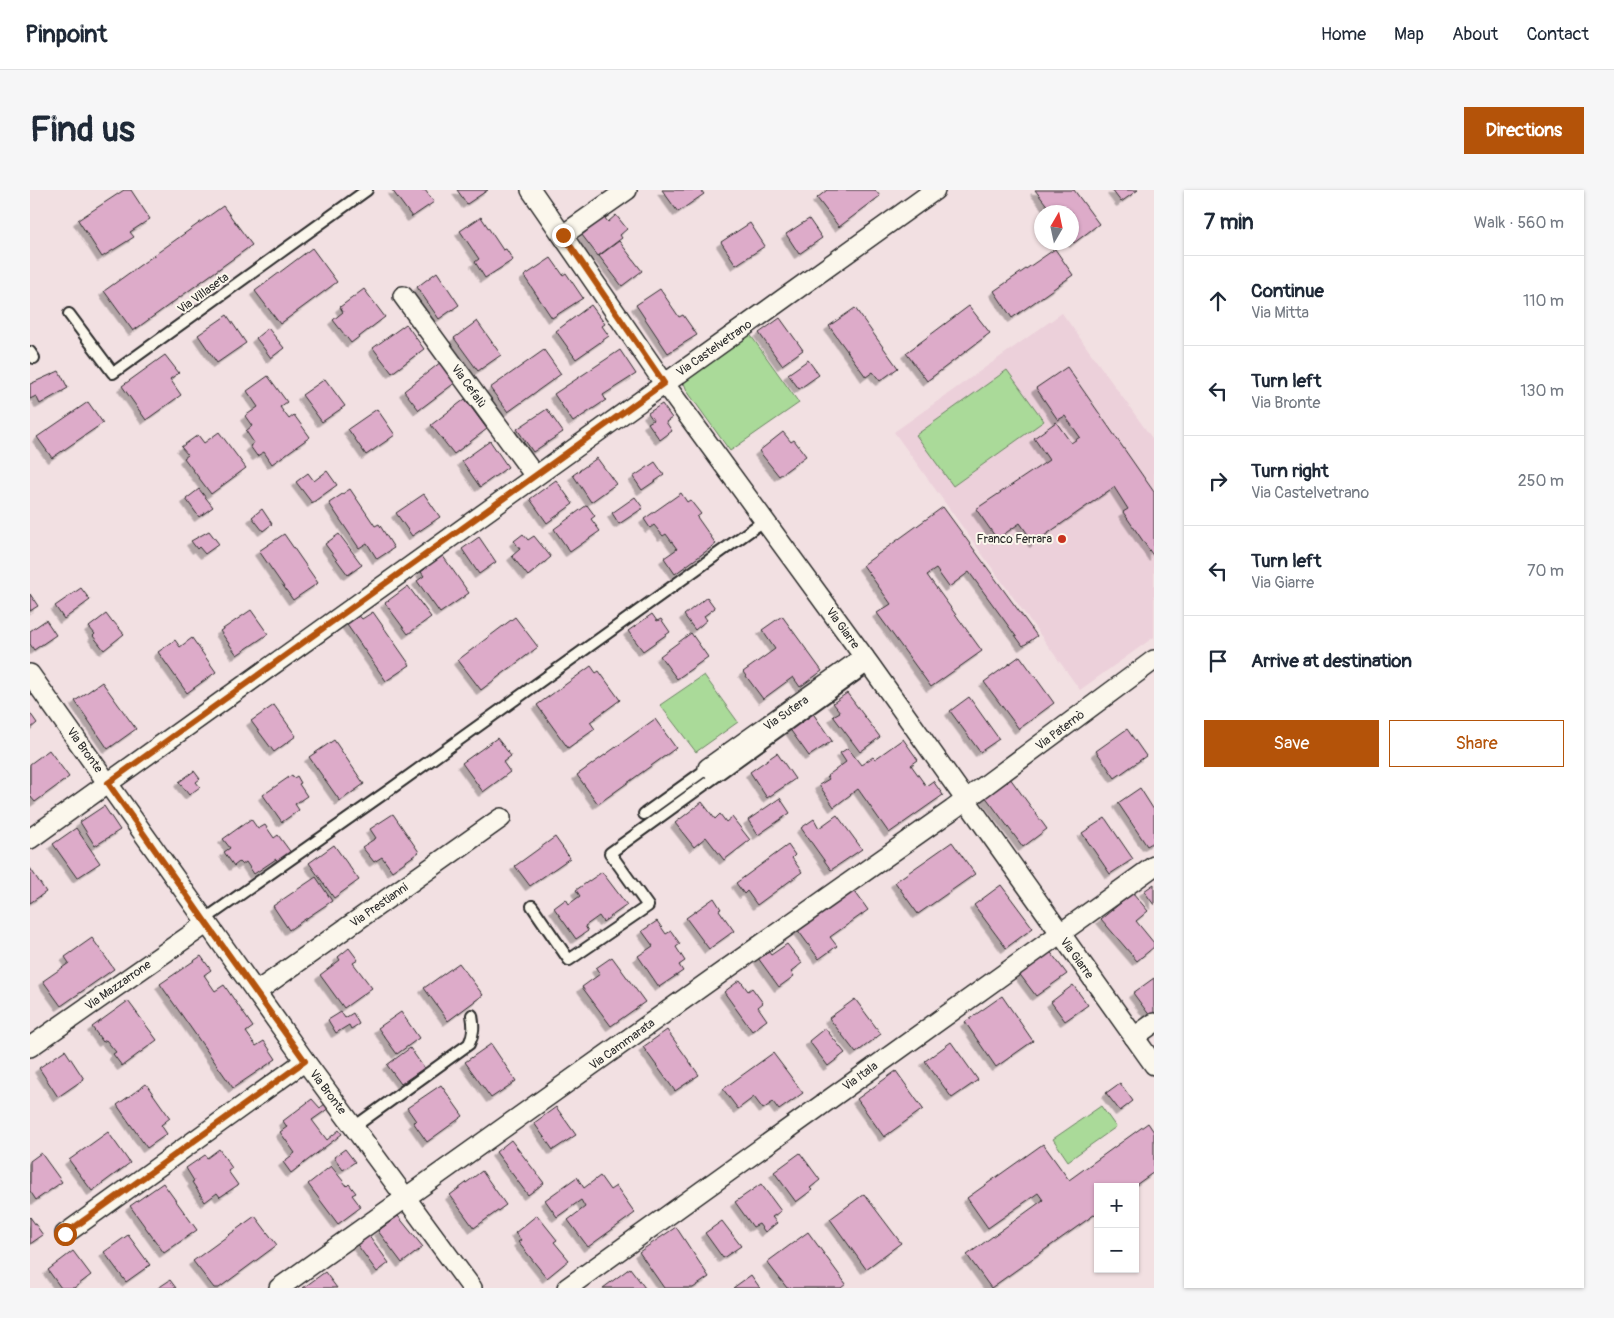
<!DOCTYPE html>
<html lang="en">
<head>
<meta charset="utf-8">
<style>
  :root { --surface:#fff; --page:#f6f6f7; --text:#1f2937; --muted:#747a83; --line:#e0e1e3; --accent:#b45309 }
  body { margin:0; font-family:Pangolin,sans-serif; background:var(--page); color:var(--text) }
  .controls { position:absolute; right:15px; bottom:15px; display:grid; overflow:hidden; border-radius:0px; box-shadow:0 1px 4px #0004 }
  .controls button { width:45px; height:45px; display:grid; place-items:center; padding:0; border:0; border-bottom:1px solid var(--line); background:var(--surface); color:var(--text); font:25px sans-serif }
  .compass { position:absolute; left:1004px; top:15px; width:45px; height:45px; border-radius:50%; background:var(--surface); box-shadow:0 1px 4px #0004; rotate:9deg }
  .stop { position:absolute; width:15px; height:15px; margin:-11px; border:4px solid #b45309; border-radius:50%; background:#fff }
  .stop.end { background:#b45309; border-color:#fff; box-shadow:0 1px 5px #0008 }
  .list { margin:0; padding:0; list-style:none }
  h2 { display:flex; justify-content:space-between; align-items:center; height:65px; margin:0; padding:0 20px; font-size:21px }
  h2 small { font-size:16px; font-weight:400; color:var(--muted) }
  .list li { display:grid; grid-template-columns:32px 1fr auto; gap:15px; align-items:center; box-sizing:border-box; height:90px; padding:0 20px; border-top:1px solid var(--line) }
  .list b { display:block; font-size:19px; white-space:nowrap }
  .list p { margin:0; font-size:16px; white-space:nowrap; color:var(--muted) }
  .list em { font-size:16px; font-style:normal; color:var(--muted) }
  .actions { display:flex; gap:10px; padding:15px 20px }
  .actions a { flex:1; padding:11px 0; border:1px solid var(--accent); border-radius:0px; text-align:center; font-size:18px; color:var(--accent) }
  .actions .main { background:var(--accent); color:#fff }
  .icon { flex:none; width:28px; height:28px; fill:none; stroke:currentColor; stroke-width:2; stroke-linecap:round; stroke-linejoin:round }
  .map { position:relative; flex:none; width:1124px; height:1098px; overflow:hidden; border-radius:0px }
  header { display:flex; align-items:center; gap:30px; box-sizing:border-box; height:70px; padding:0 25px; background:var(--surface); border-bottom:1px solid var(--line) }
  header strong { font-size:24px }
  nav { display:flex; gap:28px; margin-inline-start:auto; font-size:18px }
  .intro { display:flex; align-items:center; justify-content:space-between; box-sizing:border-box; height:120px; padding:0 30px }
  h1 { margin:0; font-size:35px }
  .button { padding:12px 22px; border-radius:0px; background:var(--accent); color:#fff; font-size:18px; font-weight:700 }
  main { display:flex; gap:30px; padding:0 30px }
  aside { flex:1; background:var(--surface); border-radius:0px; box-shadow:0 1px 4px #0004 }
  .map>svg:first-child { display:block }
  .built { fill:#ecd0da }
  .green { fill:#aada99; stroke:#6a8262 }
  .building { fill:#ddabc9; stroke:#2b2b2b; filter:url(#shadow) }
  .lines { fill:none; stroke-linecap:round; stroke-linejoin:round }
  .lane-casing { stroke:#2b2b2b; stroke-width:14 }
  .street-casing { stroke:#2b2b2b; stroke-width:22 }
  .lane { stroke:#fbf7ec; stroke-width:10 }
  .street { stroke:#fbf7ec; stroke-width:19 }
  .route { stroke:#b45309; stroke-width:6 }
  .poi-dot { fill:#c8321e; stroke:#fbf7ec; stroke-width:2 }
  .labels { text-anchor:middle; stroke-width:4; stroke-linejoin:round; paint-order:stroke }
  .street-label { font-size:12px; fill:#2b2b2b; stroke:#fbf7ec }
  .poi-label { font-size:12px; fill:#2b2b2b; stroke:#fbf7ec; text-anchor:end }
</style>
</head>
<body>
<header>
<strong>Pinpoint</strong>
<nav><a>Home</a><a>Map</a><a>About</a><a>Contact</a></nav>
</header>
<div class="intro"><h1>Find us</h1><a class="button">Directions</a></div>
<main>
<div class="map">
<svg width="1124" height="1098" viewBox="0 0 1124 1098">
  <defs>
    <filter id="shadow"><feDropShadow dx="-4.5" dy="4.5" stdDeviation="0" flood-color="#0004"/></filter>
  </defs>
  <rect width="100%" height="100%" fill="#f2e0e2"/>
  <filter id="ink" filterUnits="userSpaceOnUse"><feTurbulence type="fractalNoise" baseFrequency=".02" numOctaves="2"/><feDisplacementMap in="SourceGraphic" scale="10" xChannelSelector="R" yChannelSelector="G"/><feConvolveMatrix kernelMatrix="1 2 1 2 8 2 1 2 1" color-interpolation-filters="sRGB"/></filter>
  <g filter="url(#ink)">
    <polygon class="built" points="1032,123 1124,251 1124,447 1050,500 864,242"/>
    <g class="green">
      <polygon points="719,143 769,213 700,261 657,201 654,193 657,189"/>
      <polygon points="977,180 1014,231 923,296 886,245"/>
      <polygon points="674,485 708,532 666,562 630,515"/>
      <polygon points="1071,916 1086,937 1038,971 1023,949"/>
    </g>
    <g class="building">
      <polygon points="94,0 101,0 120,29 100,42 104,47 72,67 48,30"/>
      <polygon points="362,0 395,0 404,12 382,27"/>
      <polygon points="427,0 458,0 437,14"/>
      <polygon points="632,0 671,0 674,4 648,22"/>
      <polygon points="797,0 845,0 850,6 809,37 787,8"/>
      <polygon points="1005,0 1044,0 1069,34 1044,53 1042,50 1042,22 1022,22"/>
      <polygon points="1082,0 1108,0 1091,12"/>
      <polygon points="193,16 222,55 103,141 74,101"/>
      <polygon points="586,25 597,39 590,45 592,48 568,66 552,45 574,27 578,32"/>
      <polygon points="451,27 473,60 476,59 483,70 455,88 445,72 449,69 430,41"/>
      <polygon points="779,29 792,48 769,64 756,44"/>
      <polygon points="720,33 735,56 706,75 691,52"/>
      <polygon points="589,51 612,81 592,96 569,66"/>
      <polygon points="282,58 307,92 250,134 225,101"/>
      <polygon points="1025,59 1043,85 982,128 964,101"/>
      <polygon points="521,68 533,85 536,83 553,108 522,128 494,86"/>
      <polygon points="407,82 429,115 409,129 387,97"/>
      <polygon points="334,99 355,127 321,153 303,130 313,122 310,117"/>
      <polygon points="630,99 649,127 653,125 667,145 638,163 606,115"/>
      <polygon points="561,115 575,134 572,136 579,146 546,169 526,141"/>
      <polygon points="939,116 960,143 897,191 876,163"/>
      <polygon points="825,118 868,178 850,191 843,182 836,187 799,136"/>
      <polygon points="197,125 216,153 187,173 168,145"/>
      <polygon points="750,128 773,160 752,175 729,143"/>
      <polygon points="447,131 471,165 448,181 424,148"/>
      <polygon points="376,134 394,159 362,183 343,158"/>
      <polygon points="238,138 254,158 241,168 226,148"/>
      <polygon points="514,160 531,184 478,222 460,198"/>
      <polygon points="590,160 606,184 573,205 576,210 543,232 524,204"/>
      <polygon points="135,165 149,183 140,189 151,205 116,230 92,196"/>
      <polygon points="778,170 789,185 769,199 758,184"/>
      <polygon points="411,172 426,192 389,220 374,201"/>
      <polygon points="1037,177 1124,302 1124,367 1093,322 1098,319 1084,297 1004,353 990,333 967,349 946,319 1019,270 1004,248 1026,232 1041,253 1050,247 1035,226 1028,230 1006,198"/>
      <polygon points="29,181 38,198 10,214 6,206 0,209 0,194"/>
      <polygon points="238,186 257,212 250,217 259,229 264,225 280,247 242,274 234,262 227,266 220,256 224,253 216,241 222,236 215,226 228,217 217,201"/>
      <polygon points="295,189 315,216 292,232 272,205"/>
      <polygon points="435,209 457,239 424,264 401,235"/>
      <polygon points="58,212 73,233 22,268 7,247"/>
      <polygon points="632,214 642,228 636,232 642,241 630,250 618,233 623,230 618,223"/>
      <polygon points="347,219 365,245 336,265 318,239"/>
      <polygon points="517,219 533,242 503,262 487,239"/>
      <polygon points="189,242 216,278 181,304 154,268 158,265 151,257 168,245 174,253"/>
      <polygon points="753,242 761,252 764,250 776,266 749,286 729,261"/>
      <polygon points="460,251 478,277 450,297 432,271"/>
      <polygon points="567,268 586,294 561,312 543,285"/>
      <polygon points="625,272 634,285 612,300 603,287"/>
      <polygon points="297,281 307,295 282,313 266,292 278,283 284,291"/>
      <polygon points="526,290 543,314 517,333 500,309"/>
      <polygon points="169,299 183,317 169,327 156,309"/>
      <polygon points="320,299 345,336 349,334 364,358 347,369 337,353 329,358 299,313"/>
      <polygon points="651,303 657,312 660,310 671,324 667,327 686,354 645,384 634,368 647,359 636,344 633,346 624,335 620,338 614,329"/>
      <polygon points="394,304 410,327 382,346 366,323"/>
      <polygon points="605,307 613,318 589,334 582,323"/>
      <polygon points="557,315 565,326 561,329 570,341 540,362 524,339"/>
      <polygon points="913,317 1007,446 993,456 939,382 919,397 906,379 897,385 952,461 901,497 847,423 861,414 833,375"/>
      <polygon points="232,319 242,334 233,341 222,327"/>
      <polygon points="179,341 189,354 175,364 169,357 167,359 161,351"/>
      <polygon points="254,344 288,393 263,410 229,361"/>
      <polygon points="309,344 332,375 318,385 295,354"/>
      <polygon points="493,344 498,350 504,346 521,367 498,386 482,366 490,359 484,351"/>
      <polygon points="449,347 466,372 449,384 432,359"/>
      <polygon points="410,362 439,403 410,423 387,391 394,386 391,382 395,379 392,375"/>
      <polygon points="378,396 401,427 378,444 355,413"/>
      <polygon points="51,398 60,410 34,429 25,416"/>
      <polygon points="0,404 8,416 0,421"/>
      <polygon points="677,407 685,418 674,426 677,430 665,440 654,425"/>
      <polygon points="221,420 238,444 207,465 190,441"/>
      <polygon points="343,422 380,475 356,491 315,432 327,423 332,429"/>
      <polygon points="76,424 82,432 83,431 94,444 74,460 63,446 65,444 59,437"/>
      <polygon points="622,424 627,431 631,429 640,442 613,461 598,441"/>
      <polygon points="752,426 792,481 770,497 763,487 733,509 713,482 745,459 732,440"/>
      <polygon points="485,427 508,457 451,500 428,470"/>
      <polygon points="16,430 26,445 4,460 0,454 0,441"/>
      <polygon points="661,443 678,467 647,489 630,466"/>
      <polygon points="162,448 186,482 157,503 128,462 145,450 150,457"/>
      <polygon points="990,466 1024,513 989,539 954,492"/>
      <polygon points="561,476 566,483 569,481 590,510 560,532 565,539 538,558 507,515"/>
      <polygon points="72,492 106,539 78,559 45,511"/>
      <polygon points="817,503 850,547 830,562 803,526 810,522 803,513"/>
      <polygon points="939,507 969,549 950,562 920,521"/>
      <polygon points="244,515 266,546 244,562 221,531"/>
      <polygon points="782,522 802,551 779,566 759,538"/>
      <polygon points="0,523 7,533 0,539"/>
      <polygon points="625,529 646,558 568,614 547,585"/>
      <polygon points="1097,539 1116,566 1085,588 1066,561"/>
      <polygon points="467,548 481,566 473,572 480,582 453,602 432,573"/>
      <polygon points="873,549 888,570 881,575 896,596 903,591 913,605 859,643 828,599 804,617 789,595 799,589 797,586 816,572 810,563 818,558 831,575 843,567 845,569"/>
      <polygon points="304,550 334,594 310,611 279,567"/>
      <polygon points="19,560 39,587 5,612 0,606 0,574"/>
      <polygon points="747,563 765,589 737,608 720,582"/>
      <polygon points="164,581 170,589 166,592 170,597 159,605 149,592"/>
      <polygon points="977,584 1017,639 993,657 952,602"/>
      <polygon points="262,585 264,588 267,586 271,593 269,594 277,606 265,614 269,620 252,632 233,605"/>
      <polygon points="1110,598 1124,620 1124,652 1117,656 1088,613"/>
      <polygon points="750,608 760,623 728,645 718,630"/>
      <polygon points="672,612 685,629 690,624 696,632 702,627 720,650 694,670 676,647 664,657 645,633"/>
      <polygon points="74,616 90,640 65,656 50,632"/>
      <polygon points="363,624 389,662 362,681 352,667 344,672 332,657 346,648 340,639"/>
      <polygon points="807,625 832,659 801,680 771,638 784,629 789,638"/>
      <polygon points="1075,628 1103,669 1080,684 1052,643"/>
      <polygon points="221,629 228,639 235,635 244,648 248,645 262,664 249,673 246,669 224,684 216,672 212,675 209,672 204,676 194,662 200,658 193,649"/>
      <polygon points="46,638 70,673 47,688 23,654"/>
      <polygon points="525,647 540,668 500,696 485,676"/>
      <polygon points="922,652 945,684 888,724 865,692"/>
      <polygon points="304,655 329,690 304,708 279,673"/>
      <polygon points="758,655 765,665 762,668 772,682 727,715 717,701 714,704 706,693"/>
      <polygon points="0,678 16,702 0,713"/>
      <polygon points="572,682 597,715 573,732 569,726 555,736 558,741 546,749 524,718 536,709 539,714 550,706 546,700"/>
      <polygon points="286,687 302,711 259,740 243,716"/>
      <polygon points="1124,694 1124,715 1114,701"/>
      <polygon points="971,695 1003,738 976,758 944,715"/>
      <polygon points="823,699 838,720 800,747 807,756 789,769 767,739"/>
      <polygon points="1103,703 1118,721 1106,731 1124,753 1124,757 1107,771 1071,729"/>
      <polygon points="684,708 691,719 689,720 704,741 679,759 656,728"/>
      <polygon points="627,731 636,744 641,741 650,754 646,757 655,771 649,775 653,781 629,797 608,766 623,756 612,741"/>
      <polygon points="62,748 84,779 31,816 13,791 39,773 35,767"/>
      <polygon points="757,754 772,773 761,782 764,786 749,797 728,768 738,761 741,765"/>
      <polygon points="319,758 328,770 323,773 342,798 314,818 290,785 310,770 308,767"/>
      <polygon points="1019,760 1037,784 1006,806 988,782"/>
      <polygon points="171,766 181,780 174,785 185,801 194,795 223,837 216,842 226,856 234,851 246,869 203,898 130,794"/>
      <polygon points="582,767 615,812 581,836 552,797 570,784 566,778"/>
      <polygon points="429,773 453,805 418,831 394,798"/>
      <polygon points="1124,788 1124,823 1120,826 1103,803"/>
      <polygon points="710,790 718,801 722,798 733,813 728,817 737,830 722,841 694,802"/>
      <polygon points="1043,795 1058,815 1035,831 1021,812"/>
      <polygon points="972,806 1003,851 966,877 935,832"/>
      <polygon points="825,809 851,844 826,863 799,828"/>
      <polygon points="98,811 127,850 92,876 83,864 86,862 76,850 73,852 62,837"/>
      <polygon points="311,822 315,828 323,823 329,834 321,839 319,835 306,843 298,830"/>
      <polygon points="371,822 389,848 367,864 348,838"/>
      <polygon points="795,838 815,863 798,876 779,851"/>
      <polygon points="637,840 669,885 645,901 613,857"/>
      <polygon points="921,852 948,890 922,908 895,871"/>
      <polygon points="461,854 486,891 461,908 435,872"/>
      <polygon points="380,858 394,878 371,894 357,875"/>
      <polygon points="35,860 54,889 28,907 9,878"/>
      <polygon points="743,863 773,903 749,920 743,912 733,919 724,907 708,919 693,899"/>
      <polygon points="866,881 893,919 854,947 827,909"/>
      <polygon points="1090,893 1103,911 1090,921 1076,903"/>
      <polygon points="116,894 140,928 131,935 137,944 117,958 87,915"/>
      <polygon points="411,895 433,926 397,952 383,932 386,931 377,918"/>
      <polygon points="282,909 290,918 296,913 299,918 282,930 297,950 309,940 312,944 261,983 253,972 265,963 250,942 257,937 253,931"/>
      <polygon points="526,917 546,945 523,960 504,933"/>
      <polygon points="1118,933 1124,942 1124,982 1103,997 1068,997 1068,1022 961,1098 937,1065 1013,1010 1008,1003 958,1038 937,1008 1013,954 1039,990"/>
      <polygon points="78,942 100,973 62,1001 39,970"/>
      <polygon points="481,950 514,993 498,1005 466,962"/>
      <polygon points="189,959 202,978 198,981 208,995 190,1007 187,1003 175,1012 162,992 164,991 156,978 175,965 177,968"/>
      <polygon points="315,959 325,972 313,980 304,967"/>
      <polygon points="11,963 32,992 6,1010 0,1001 0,971"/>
      <polygon points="770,963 790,990 780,998 782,1000 766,1012 744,982"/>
      <polygon points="301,976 317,996 319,994 326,1003 322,1005 331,1017 308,1034 278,994"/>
      <polygon points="452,981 476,1015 444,1038 420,1005"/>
      <polygon points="570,986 580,1000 586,996 605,1023 558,1057 538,1030 555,1017 551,1010 527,1027 515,1010 547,987 554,998"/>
      <polygon points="133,993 167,1040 134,1063 100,1016"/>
      <polygon points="731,994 751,1021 742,1027 747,1033 735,1042 729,1034 723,1037 705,1012"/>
      <polygon points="834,1004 871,1053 836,1079 800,1029"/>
      <polygon points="507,1025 527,1050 524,1052 539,1070 517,1088 488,1052 491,1050 485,1043"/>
      <polygon points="225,1026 247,1055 189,1098 184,1098 163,1071"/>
      <polygon points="368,1026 393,1057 372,1073 348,1041"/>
      <polygon points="0,1027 13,1045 0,1054"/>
      <polygon points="692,1031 711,1056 693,1068 675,1043"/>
      <polygon points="646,1037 679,1087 663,1098 634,1098 609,1062"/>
      <polygon points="778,1042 816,1094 811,1098 757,1098 737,1072"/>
      <polygon points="338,1044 359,1073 347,1082 326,1053"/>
      <polygon points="98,1045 120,1075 96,1092 74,1062"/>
      <polygon points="43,1061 61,1085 44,1098 31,1098 18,1080"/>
      <polygon points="600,1078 615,1098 573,1098"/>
      <polygon points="295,1082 307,1098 273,1098"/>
      <polygon points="721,1085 730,1098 703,1098"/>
      <polygon points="140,1090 146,1098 128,1098"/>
    </g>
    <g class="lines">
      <g class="lane-casing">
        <g id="lane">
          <polyline points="39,124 83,183 337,0"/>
          <polyline points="0,162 4,168"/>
          <polyline points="614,624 678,578"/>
          <polyline points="502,716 539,770 618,716 580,663 840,475"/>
          <polyline points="174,730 362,598 735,330"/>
          <path d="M324,937L439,854C444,844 444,836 442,825"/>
        </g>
      </g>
      <g class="street-casing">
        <g id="street">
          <polyline points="501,0 634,193 840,475 1124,875"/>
          <polyline points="533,45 597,0"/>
          <polyline points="373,106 505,286"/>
          <polyline points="0,484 275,871 442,1098"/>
          <polyline points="678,578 834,467"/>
          <polyline points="0,649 905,0"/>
          <polyline points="226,802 471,628"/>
          <polyline points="1104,847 1124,833"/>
          <polyline points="0,857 176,734"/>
          <polyline points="35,1044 275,871"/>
          <polyline points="249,1098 688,785 922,620 1124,470"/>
          <polyline points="537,1098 1124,676"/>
        </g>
      </g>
      <use href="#lane" class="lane"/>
      <use href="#street" class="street"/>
    </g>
  </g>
  <g class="lines" filter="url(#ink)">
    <polyline class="route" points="35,1044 275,871 174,730 78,593 634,193 533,45"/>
  </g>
  <circle class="poi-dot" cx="1032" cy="349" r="5"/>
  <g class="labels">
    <g class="street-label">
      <text transform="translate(173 103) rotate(-36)" y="4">Via Villaseta</text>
      <text transform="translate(684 158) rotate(-35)" y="4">Via Castelvetrano</text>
      <text transform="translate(439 196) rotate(54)" y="4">Via Cefalù</text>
      <text transform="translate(813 438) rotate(54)" y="4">Via Giarre</text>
      <text transform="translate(756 523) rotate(-35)" y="4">Via Sutera</text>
      <text transform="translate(1030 540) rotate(-37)" y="4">Via Paternò</text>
      <text transform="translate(55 560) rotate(54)" y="4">Via Bronte</text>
      <text transform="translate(349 715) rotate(-35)" y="4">Via Prestianni</text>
      <text transform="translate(1047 768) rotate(54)" y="4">Via Giarre</text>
      <text transform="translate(88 795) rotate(-35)" y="4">Via Mazzarrone</text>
      <text transform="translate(592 854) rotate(-36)" y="4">Via Cammarata</text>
      <text transform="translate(830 886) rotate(-36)" y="4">Via Itala</text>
      <text transform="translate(298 902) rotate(53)" y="4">Via Bronte</text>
    </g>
    <g class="poi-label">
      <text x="1022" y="353">Franco Ferrara</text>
    </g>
  </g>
</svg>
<div class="controls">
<button>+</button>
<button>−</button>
</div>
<svg class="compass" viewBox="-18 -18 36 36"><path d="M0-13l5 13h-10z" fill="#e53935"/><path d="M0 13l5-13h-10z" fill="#747a83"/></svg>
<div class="stop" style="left:35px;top:1044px"></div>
<div class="stop end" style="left:533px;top:45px"></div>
</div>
<aside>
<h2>7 min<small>Walk · 560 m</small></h2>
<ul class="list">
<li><svg class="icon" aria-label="ahead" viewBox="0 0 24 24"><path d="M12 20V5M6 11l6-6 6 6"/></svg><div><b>Continue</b><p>Via Mitta</p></div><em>110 m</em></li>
<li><svg class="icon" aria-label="left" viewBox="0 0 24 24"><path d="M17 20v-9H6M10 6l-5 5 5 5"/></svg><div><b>Turn left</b><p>Via Bronte</p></div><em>130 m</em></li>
<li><svg class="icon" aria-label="right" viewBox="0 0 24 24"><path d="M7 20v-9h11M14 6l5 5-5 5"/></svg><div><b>Turn right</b><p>Via Castelvetrano</p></div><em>250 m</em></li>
<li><svg class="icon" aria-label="left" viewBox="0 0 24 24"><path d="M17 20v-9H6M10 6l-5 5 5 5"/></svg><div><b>Turn left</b><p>Via Giarre</p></div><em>70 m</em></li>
<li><svg class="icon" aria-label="arrive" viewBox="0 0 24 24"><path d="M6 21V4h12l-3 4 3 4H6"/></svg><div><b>Arrive at destination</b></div></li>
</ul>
<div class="actions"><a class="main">Save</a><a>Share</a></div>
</aside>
</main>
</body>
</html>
